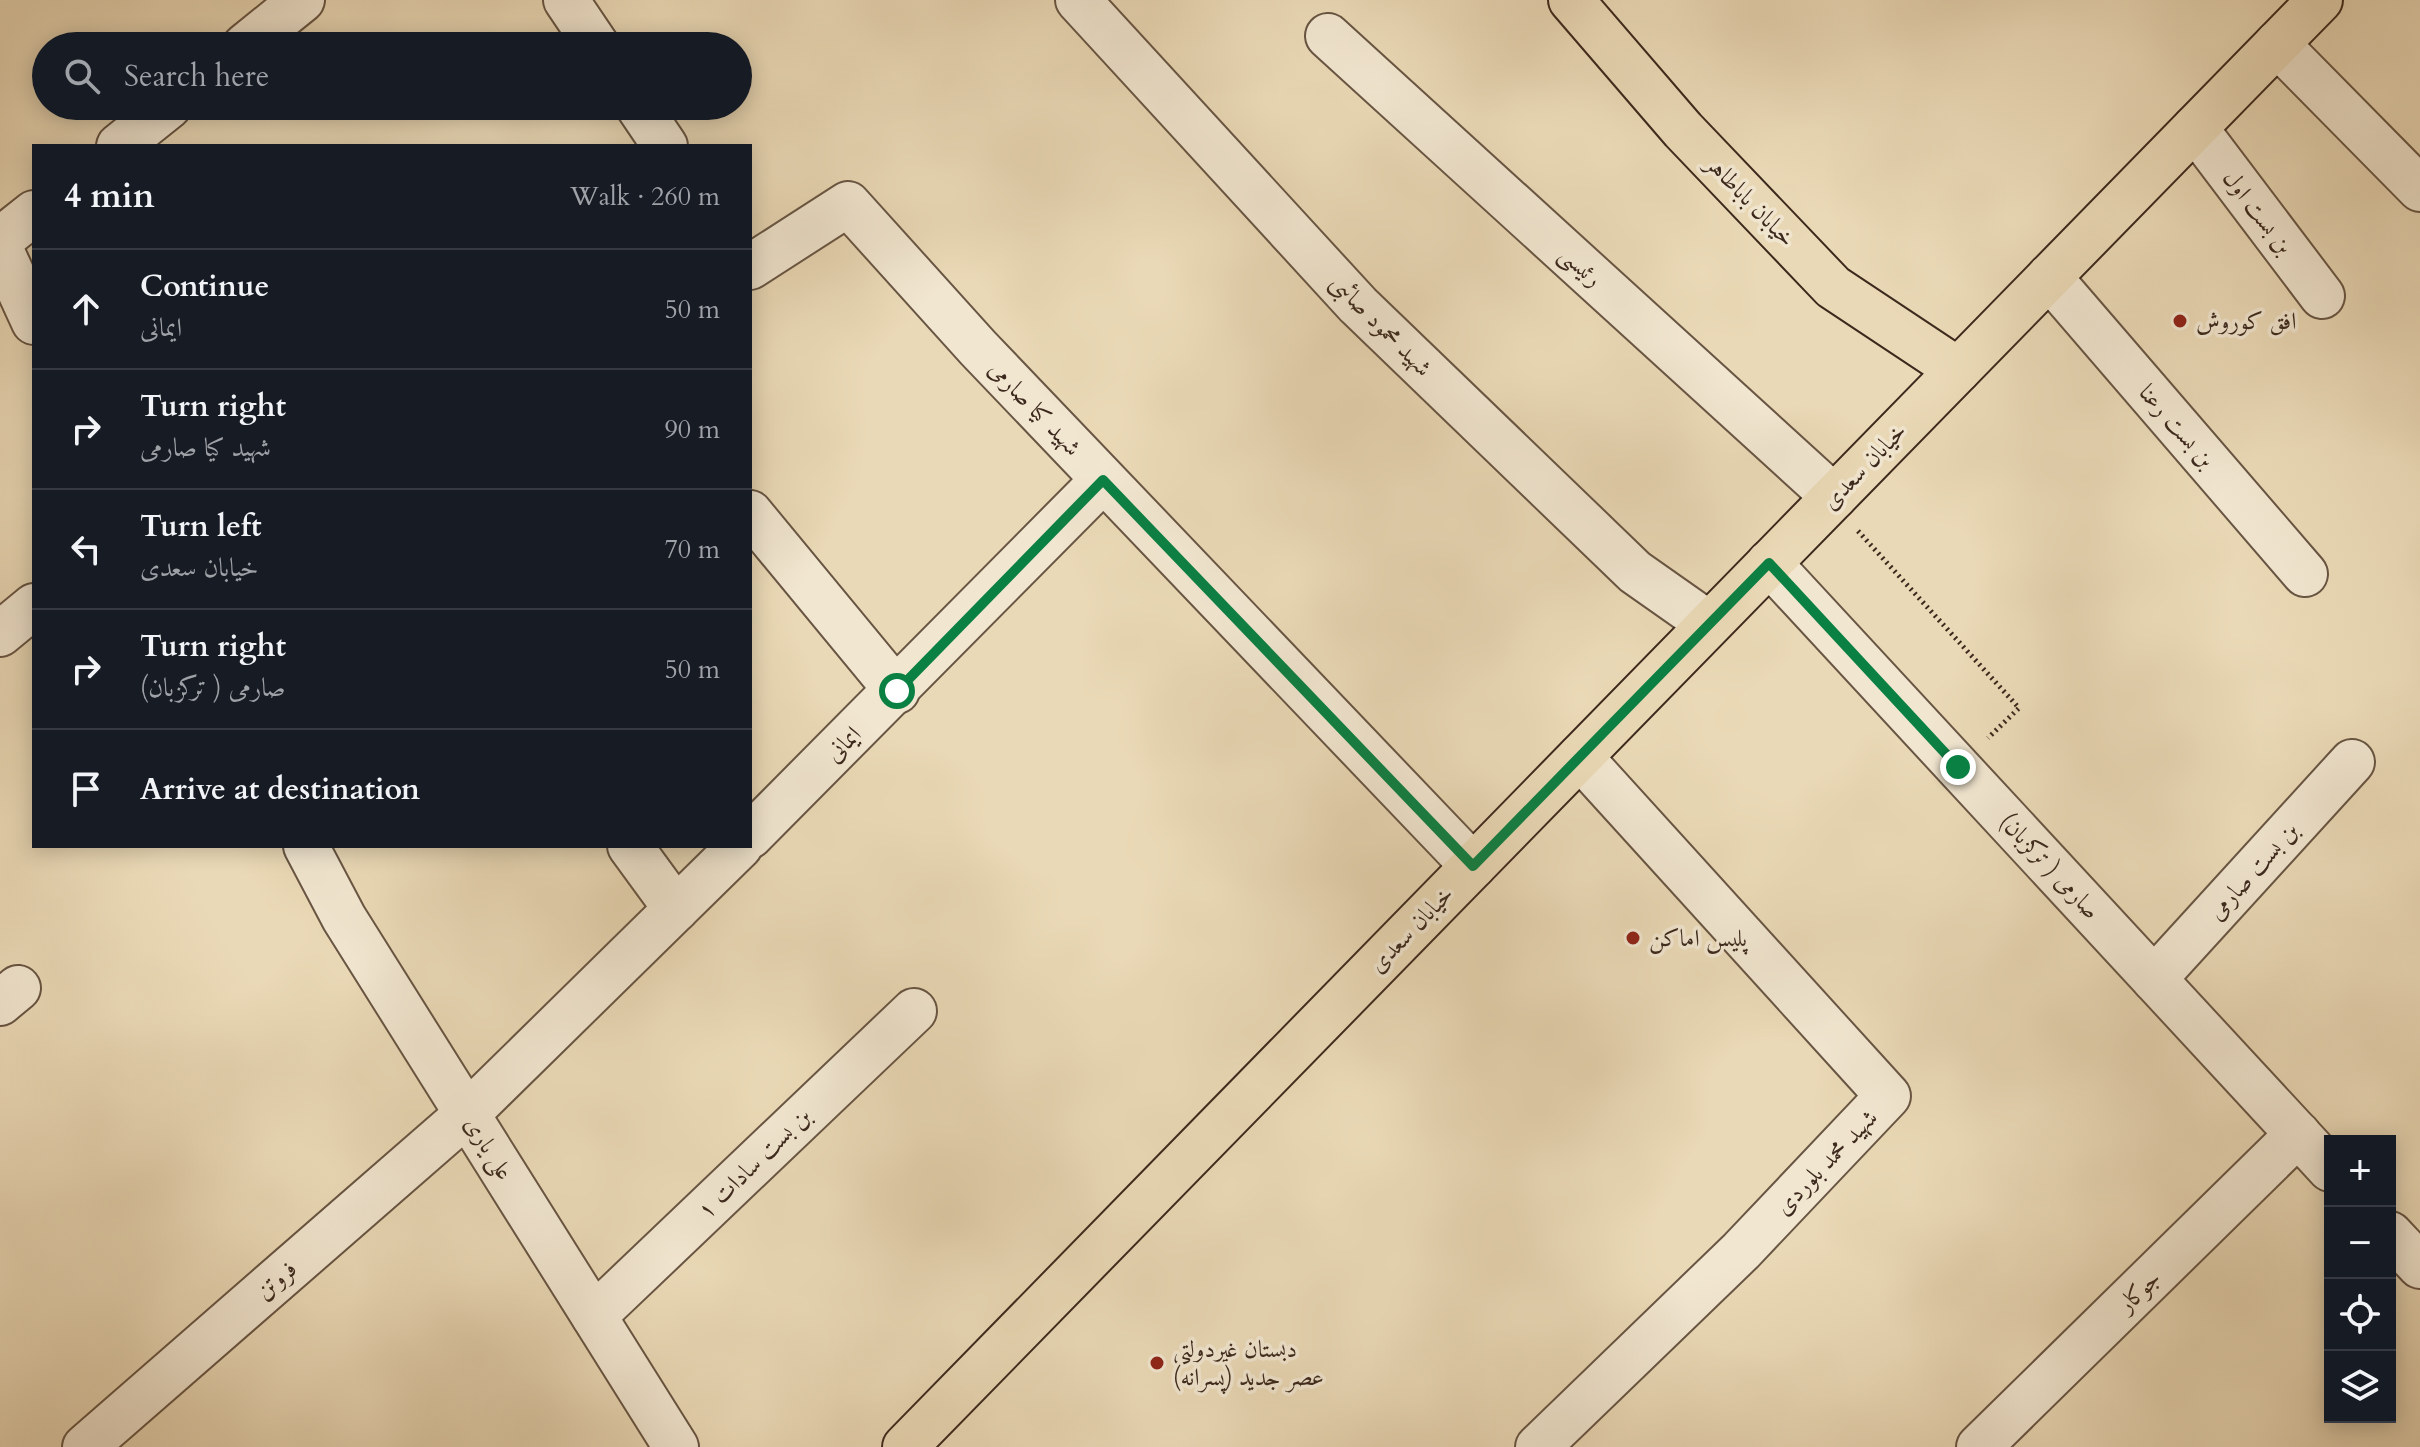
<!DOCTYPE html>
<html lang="en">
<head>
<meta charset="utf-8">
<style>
  :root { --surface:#171b24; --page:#242831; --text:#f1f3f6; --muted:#9ea1a6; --line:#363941 }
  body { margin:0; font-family:Cardo,Amiri,serif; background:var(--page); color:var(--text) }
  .controls { position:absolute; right:24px; bottom:24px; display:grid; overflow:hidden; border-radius:0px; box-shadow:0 4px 20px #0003 }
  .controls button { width:72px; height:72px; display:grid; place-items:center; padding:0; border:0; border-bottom:2px solid var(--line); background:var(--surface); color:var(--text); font:40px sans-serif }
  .stop { position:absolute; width:24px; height:24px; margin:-18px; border:6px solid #0b8043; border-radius:50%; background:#fff }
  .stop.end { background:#0b8043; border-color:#fff; box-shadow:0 2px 8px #0008 }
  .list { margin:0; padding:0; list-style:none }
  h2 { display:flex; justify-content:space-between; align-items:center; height:104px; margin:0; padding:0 32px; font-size:34px }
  h2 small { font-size:26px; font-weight:400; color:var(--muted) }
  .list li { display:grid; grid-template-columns:52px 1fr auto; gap:24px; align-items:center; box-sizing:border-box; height:120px; padding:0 32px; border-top:2px solid var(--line) }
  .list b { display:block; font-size:30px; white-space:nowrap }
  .list p { margin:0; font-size:26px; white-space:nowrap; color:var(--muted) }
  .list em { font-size:26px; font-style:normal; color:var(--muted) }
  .icon { flex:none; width:44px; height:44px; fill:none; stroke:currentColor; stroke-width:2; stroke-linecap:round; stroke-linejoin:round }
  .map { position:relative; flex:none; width:2420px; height:1447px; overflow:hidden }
  .search { position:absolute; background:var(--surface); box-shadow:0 4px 20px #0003; left:32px; top:32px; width:720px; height:88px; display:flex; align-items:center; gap:20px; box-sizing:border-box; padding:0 28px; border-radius:44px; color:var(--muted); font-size:30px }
  .panel { position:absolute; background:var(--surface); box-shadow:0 4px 20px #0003; left:32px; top:144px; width:720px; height:704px; border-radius:0px }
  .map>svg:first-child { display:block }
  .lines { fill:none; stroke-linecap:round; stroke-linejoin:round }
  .minor-casing { stroke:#685543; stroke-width:48 }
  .major-casing { stroke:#3c291d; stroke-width:48 }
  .path { stroke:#3c291d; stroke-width:5; stroke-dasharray:2 4; stroke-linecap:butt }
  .minor { stroke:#f1e6d0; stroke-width:44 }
  .major { stroke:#ead9b6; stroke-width:44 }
  .route { stroke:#0b8043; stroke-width:10 }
  .poi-dot { fill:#8f2418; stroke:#f1e6d0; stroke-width:3 }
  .labels { text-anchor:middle; stroke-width:7; stroke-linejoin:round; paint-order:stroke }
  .street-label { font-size:24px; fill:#3c291d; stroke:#f1e6d0 }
  .poi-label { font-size:24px; fill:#3c291d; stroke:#f1e6d0; text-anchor:start }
</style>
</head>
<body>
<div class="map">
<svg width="2420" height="1447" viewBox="0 0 2420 1447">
  <rect width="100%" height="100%" fill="#ead9b6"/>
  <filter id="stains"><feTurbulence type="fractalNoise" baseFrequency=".0025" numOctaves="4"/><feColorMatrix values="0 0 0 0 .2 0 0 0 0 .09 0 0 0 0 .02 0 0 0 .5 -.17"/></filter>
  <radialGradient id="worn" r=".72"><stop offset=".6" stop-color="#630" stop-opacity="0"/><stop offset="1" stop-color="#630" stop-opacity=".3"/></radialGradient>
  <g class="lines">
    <g class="minor-casing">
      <g id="minor">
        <polyline points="566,0 597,46"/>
        <polyline points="1078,0 1358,305 1635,572 1709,624"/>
        <polyline points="1328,36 1834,497"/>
        <polyline points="2277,44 2420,189"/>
        <polyline points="245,46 302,0"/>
        <polyline points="638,106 665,146"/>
        <polyline points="2195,128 2322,296"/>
        <polyline points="119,146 169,106"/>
        <polyline points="0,240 34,213"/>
        <polyline points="0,248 34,322"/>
        <polyline points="750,267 848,204 978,348 1473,866"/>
        <polyline points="2049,277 2305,574"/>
        <polyline points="750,513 897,691"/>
        <polyline points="1769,563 2330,1169"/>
        <polyline points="0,634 34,606"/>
        <polyline points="750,836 1103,480"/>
        <polyline points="306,846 344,918 676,1447"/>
        <polyline points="630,846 676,909"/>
        <polyline points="2154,979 2352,762"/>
        <polyline points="0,1003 18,988"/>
        <polyline points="2390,1234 2420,1266"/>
        <polyline points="594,1316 914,1011"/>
        <polyline points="85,1447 467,1114 740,846"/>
        <polyline points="1538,1447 1741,1251 1888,1096 1580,757"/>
        <polyline points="1979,1447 2298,1134"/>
      </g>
    </g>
    <g class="major-casing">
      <g id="major">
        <polyline points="1571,0 1683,130 1833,287 1958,370"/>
        <polyline points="905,1447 2320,0"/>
      </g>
    </g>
    <polyline class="path" points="1858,531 2019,708 1988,738"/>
    <use href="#minor" class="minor"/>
    <use href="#major" class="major"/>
  </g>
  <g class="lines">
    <polyline class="route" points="897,691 1103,480 1473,866 1769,563 1958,767"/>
  </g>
  <g class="poi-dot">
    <circle cx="2180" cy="321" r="8"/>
    <circle cx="1633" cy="938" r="8"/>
    <circle cx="1157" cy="1363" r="8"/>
  </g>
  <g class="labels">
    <g class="street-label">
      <text transform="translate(1751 201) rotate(46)" y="8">خیابان باباطاهر</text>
      <text transform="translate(2258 212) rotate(53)" y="8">بن بست اول</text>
      <text transform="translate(1581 266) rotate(42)" y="8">رئیسی</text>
      <text transform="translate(1381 325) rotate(45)" y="8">شهید محمود صائبی</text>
      <text transform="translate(1035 408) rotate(46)" y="8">شهید کیا صارمی</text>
      <text transform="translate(2177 426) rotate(49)" y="8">بن بست رعنا</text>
      <text transform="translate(1864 466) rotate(-46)" y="8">خیابان سعدی</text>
      <text transform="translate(843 744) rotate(-45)" y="8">ایمانی</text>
      <text transform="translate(2050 866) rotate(47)" y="8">صارمی ( ترکزبان)</text>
      <text transform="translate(2253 871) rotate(-48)" y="8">بن بست صارمی</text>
      <text transform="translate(1411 929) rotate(-46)" y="8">خیابان سعدی</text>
      <text transform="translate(489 1148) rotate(58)" y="8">علی یاری</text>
      <text transform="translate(1826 1162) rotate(-46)" y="8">شهید محمد بلوردی</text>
      <text transform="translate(754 1163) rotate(-44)" y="8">بن بست سادات ۱</text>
      <text transform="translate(276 1280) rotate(-41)" y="8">فروتن</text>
      <text transform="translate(2139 1291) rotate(-44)" y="8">جوکار</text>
    </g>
    <g class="poi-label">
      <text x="2196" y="329">افق کوروش</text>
      <text x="1649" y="946">پلیس اماکن</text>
      <text x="1173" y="1357">دبستان غیردولتی<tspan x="1173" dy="28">عصر جدید (پسرانه)</tspan></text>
    </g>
  </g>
  <rect width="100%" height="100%" filter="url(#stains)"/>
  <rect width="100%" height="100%" fill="url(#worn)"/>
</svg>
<div class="controls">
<button>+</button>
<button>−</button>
<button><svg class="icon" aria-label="locate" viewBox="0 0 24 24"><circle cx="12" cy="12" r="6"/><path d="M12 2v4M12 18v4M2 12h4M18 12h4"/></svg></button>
<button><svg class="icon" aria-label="layers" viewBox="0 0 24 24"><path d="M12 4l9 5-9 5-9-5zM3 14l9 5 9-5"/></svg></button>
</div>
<div class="stop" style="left:897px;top:691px"></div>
<div class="stop end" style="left:1958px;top:767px"></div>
<div class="search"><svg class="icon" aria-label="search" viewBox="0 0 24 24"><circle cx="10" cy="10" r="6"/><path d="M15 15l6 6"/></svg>Search here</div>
<section class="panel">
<h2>4 min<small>Walk · 260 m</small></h2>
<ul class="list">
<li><svg class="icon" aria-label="ahead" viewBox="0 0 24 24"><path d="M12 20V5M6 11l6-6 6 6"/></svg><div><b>Continue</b><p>ایمانی</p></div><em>50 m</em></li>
<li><svg class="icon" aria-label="right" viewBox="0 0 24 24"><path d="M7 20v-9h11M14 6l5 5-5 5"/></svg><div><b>Turn right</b><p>شهید کیا صارمی</p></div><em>90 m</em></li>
<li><svg class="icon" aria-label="left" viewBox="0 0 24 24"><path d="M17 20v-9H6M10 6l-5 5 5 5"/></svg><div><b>Turn left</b><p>خیابان سعدی</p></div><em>70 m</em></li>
<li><svg class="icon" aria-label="right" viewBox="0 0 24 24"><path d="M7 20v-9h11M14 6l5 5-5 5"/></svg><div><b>Turn right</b><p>صارمی ( ترکزبان)</p></div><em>50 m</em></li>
<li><svg class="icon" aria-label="arrive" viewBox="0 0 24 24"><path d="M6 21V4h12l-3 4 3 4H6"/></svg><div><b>Arrive at destination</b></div></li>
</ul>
</section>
</div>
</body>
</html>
